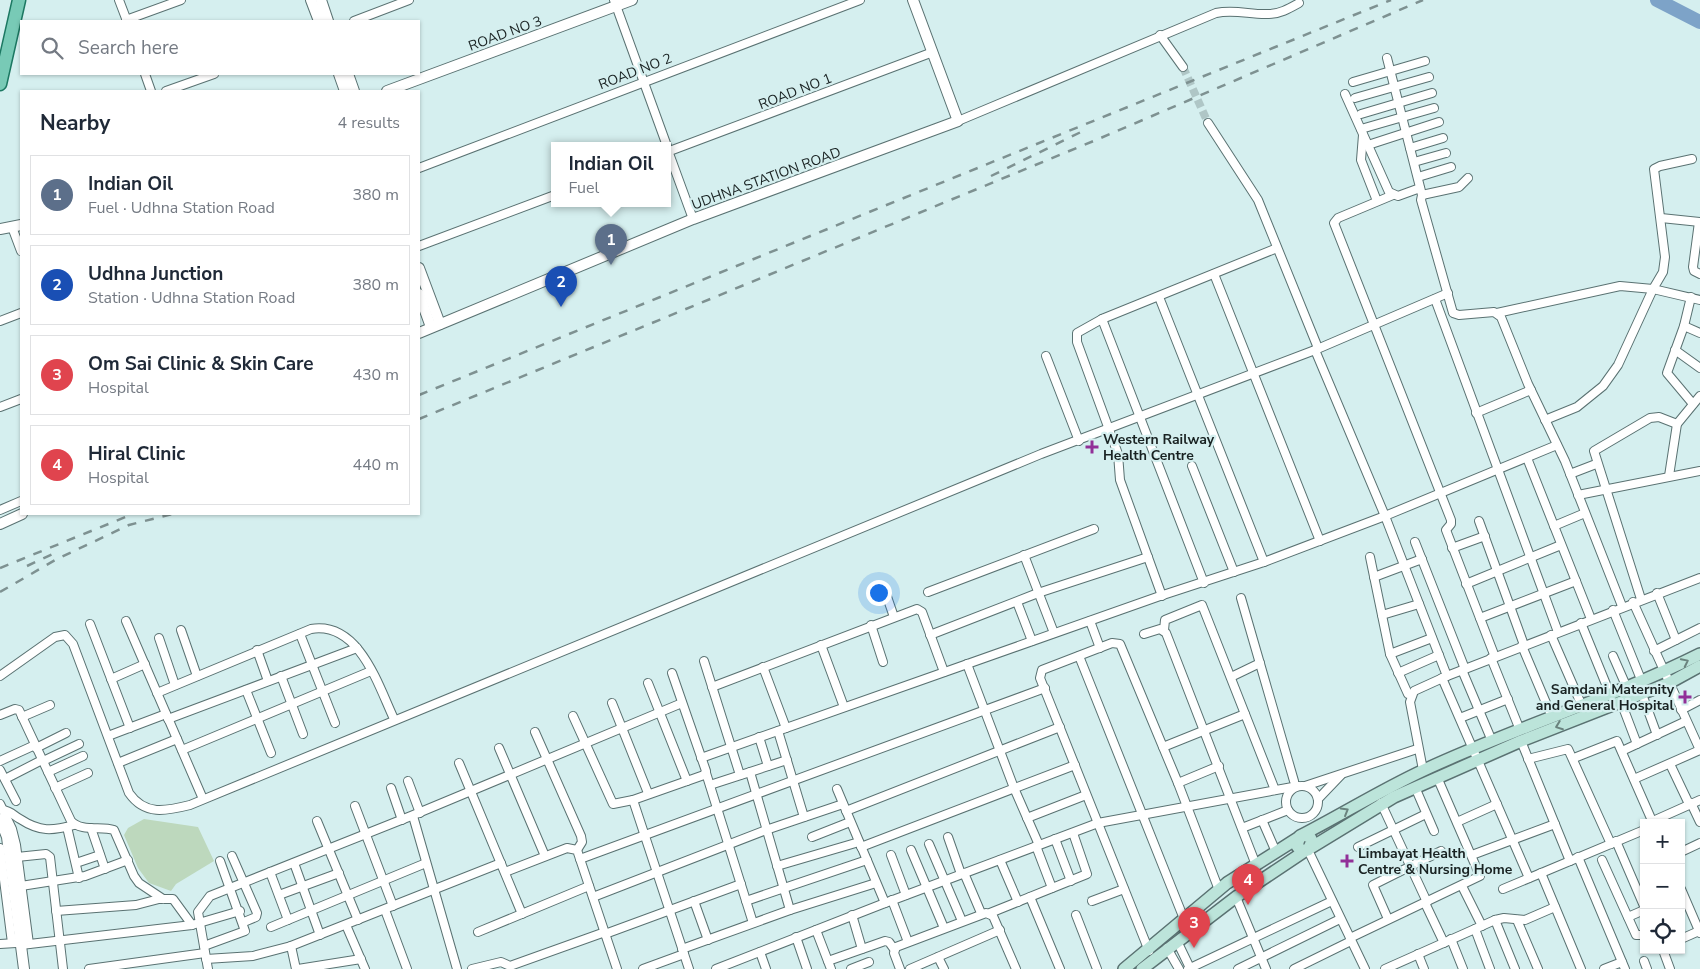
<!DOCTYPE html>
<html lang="en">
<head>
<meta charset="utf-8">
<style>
  :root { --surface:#fff; --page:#f2f2f3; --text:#1f2937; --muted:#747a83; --line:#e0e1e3; --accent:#db2777 }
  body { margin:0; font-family:"Nunito Sans",sans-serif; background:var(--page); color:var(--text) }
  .controls { position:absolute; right:15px; bottom:15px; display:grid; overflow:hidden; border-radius:0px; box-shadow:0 1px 4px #0004 }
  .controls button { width:45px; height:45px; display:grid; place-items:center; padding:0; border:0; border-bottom:1px solid var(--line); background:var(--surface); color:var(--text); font:25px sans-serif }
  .you { position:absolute; left:878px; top:592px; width:18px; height:18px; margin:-12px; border:4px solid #fff; border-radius:50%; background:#1a73e8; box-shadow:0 0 0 8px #1a73e833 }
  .badge { display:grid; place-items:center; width:32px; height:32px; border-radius:50%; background:var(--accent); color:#fff; font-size:16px; font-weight:700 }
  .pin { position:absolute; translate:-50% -41px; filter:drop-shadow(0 1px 2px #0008) }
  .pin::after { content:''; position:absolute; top:26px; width:18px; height:15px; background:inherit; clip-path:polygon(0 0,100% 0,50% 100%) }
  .popup { position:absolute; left:551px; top:142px; width:120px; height:65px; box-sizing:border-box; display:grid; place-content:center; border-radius:0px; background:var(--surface); filter:drop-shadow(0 1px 4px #0005); font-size:16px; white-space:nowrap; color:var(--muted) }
  .popup b { font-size:19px; color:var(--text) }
  .popup::after { content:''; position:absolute; left:50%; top:100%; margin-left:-10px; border:10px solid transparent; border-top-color:var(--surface) }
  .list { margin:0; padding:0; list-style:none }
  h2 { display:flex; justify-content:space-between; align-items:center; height:65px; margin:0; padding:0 20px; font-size:21px }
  h2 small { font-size:16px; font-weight:400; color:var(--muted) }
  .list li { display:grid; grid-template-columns:32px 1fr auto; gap:15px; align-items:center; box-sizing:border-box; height:80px; margin:0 10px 10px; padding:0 10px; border:1px solid var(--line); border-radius:0px }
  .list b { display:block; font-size:19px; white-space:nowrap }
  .list p { margin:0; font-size:16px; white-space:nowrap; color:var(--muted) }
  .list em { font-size:16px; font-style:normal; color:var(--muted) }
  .icon { flex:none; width:28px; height:28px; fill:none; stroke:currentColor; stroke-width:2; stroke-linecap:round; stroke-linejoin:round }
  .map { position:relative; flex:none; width:1700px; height:969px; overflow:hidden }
  .search { position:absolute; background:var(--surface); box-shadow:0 1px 4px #0004; left:20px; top:20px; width:400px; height:55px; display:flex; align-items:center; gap:12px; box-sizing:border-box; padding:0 18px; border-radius:0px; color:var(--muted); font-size:19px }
  .panel { position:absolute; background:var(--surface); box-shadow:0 1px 4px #0004; left:20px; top:90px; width:400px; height:425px; border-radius:0px }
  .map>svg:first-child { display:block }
  .green { fill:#bdd8bd }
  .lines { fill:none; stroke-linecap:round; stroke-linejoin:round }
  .river { stroke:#7da3c8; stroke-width:14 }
  .minor-tunnel { stroke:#afc6c6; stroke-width:8; stroke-dasharray:8 4; stroke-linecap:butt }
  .minor-casing { stroke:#5a7272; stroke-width:10 }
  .tertiary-casing { stroke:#5a7272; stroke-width:12 }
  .secondary-casing { stroke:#5a7272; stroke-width:14 }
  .primary-casing { stroke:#1c7862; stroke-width:15 }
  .minor { stroke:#fff; stroke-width:8 }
  .tertiary { stroke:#fff; stroke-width:10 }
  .secondary { stroke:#bce4da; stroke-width:11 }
  .primary { stroke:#78cab6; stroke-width:12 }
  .rail { stroke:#7e9191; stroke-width:2.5; stroke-dasharray:9 9; stroke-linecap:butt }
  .oneway { stroke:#6a837e }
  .poi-dot { fill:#913098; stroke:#d5efef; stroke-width:2 }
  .labels { text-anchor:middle; stroke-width:4.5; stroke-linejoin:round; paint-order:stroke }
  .street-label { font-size:14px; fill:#192222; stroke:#d5efef }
  .poi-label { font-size:14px; font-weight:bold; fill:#192222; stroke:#d5efef; text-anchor:start }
</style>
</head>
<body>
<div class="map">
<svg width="1700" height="969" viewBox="0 0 1700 969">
  <rect width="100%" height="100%" fill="#d5efef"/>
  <polygon class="green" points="144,819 198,827 214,861 176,884 171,891 149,883 138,868 124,835 128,828"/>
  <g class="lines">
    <polyline class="river" points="1657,0 1700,22"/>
    <polyline class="minor-tunnel" points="1183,67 1208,123"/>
    <g class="minor-casing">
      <g id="minor">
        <polyline points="119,0 127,21"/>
        <polyline points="614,0 667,146"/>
        <polyline points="126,20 181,0"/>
        <polyline points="354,21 409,0"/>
        <polyline points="1160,35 1183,67"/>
        <polyline points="1387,58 1422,195 1421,200 1453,313 1459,315 1494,312 1501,317 1528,384 1565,461 1622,606"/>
        <polyline points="145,74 151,91"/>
        <polyline points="1353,82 1425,61"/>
        <polyline points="166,91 214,74"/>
        <polyline points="1345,94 1389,192 1398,196 1420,188"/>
        <polyline points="1355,98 1429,77"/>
        <polyline points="1361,114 1432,93"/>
        <path d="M958,121L1216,13C1235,9 1251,15 1269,14C1280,14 1290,8 1299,3"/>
        <polyline points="1208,123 1258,200 1318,348"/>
        <polyline points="1361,129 1434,108"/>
        <polyline points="1363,135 1361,160 1377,201"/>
        <polyline points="1368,145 1439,122"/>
        <polyline points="667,148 693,219"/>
        <polyline points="1410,148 1443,138"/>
        <polyline points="667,152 933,52"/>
        <polyline points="1414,162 1446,153"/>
        <polyline points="419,168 860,0"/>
        <polyline points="1418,177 1451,167"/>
        <polyline points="1393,195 1338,218 1334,223 1451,520 1451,524 1446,530 1495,657"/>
        <polyline points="1422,195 1459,187 1468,178"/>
        <polyline points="1661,218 1700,222"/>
        <polyline points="1699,222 1693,267 1694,271 1700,274"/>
        <polyline points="12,227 21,251"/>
        <polyline points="419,246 555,195"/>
        <polyline points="1214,274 1320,541"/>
        <polyline points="1159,297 1264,562"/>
        <polyline points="1691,297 1684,326 1667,373 1693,404"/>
        <polyline points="1435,299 1558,632"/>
        <polyline points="1497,313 1620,286 1653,289 1700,300"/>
        <polyline points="1102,319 1204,583"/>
        <polyline points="0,321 21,313"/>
        <polyline points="1684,326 1700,333"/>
        <polyline points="1315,350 1385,516 1447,676"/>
        <polyline points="1675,350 1700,368"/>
        <polyline points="1046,356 1079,441"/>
        <polyline points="0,407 21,399"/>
        <polyline points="1476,413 1531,390"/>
        <polyline points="1545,420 1577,407 1603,386 1618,365 1653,289 1663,272 1665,257 1654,169 1660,166 1692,159"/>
        <polyline points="1527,458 1591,619"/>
        <polyline points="1192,466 1234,572"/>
        <polyline points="1570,474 1596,464"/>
        <polyline points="1669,476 1677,424 1700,396"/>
        <polyline points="1578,495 1700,471"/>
        <polyline points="0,510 21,501"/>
        <polyline points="1479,521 1524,645"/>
        <polyline points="1554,526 1585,513"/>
        <polyline points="1415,542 1465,669"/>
        <polyline points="1452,548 1485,536"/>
        <polyline points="1024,555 1054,633"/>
        <polyline points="1370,557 1390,654 1408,694 1411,694"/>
        <polyline points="1374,577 1422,559"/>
        <polyline points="1466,584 1561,545"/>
        <polyline points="884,588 894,617"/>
        <polyline points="928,592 1094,529"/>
        <polyline points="1657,593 1676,640"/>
        <polyline points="1162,596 1120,480 1118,454 1077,342 1077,333 1102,319 1277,248"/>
        <polyline points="1241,598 1294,781"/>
        <polyline points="1641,599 1594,451 1650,418 1659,417 1677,424"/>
        <polyline points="1017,602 1032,641"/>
        <polyline points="1633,602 1700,750"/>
        <polyline points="1613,610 1642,682"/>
        <polyline points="1382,615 1419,604"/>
        <polyline points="1480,618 1576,581"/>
        <polyline points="126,621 203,799"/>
        <polyline points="1090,621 1100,648"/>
        <polyline points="1581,623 1610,694"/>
        <polyline points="90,624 130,728"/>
        <polyline points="871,625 883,662"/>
        <polyline points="181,630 197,676"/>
        <polyline points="1164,630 1165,620 1202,605 1275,790"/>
        <polyline points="300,634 335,723"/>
        <polyline points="1144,634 1160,629 1166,633 1256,865"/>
        <polyline points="930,635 1038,593 1148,557"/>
        <polyline points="1551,635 1582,706"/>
        <polyline points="159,638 175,685"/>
        <polyline points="821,645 844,707"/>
        <polyline points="1522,646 1552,717"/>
        <polyline points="257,650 268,681"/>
        <polyline points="1654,651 1700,628"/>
        <polyline points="1390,654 1432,638"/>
        <polyline points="1079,656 1184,919"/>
        <polyline points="1613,656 1627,688"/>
        <polyline points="1491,658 1520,730"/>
        <polyline points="704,661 740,775"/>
        <polyline points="967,664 1014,788 1039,845"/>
        <polyline points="763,667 786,728"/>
        <polyline points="1462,670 1492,741"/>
        <polyline points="1398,673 1439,655"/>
        <path d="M0,676L55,637L65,635L73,644L129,793C145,816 166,811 190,805L1041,454L1315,350L1448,293"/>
        <polyline points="281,676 303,734"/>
        <polyline points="1231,677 1260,663"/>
        <polyline points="1442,678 1529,878"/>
        <polyline points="111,679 145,664"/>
        <polyline points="648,683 687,781"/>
        <polyline points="712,687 917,609 922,612 944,672"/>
        <polyline points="246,690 271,753"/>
        <path d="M157,693L311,629C359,621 378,685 394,719"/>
        <polyline points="1642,694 1657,735"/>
        <polyline points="1621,702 1637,744"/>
        <polyline points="612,703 648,793"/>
        <polyline points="1681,710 1700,700"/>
        <path d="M0,715L15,709L19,710L71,821C81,832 101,826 114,830L134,876L139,883L163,899"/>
        <polyline points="573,716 613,804 633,800 704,775 706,771 672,673"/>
        <polyline points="22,717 50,705"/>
        <polyline points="1460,718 1508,699"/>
        <polyline points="168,719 357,648"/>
        <polyline points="778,731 804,817"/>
        <polyline points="535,732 581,836 582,842 577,850"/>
        <polyline points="108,736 166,714"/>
        <polyline points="759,737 768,766"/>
        <polyline points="1521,741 1570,861"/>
        <polyline points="1163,747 1245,714"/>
        <polyline points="36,748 66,733"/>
        <polyline points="499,748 545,856"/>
        <polyline points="182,750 371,671"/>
        <polyline points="1622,751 1686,721"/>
        <polyline points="701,758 1160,596 1264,562 1385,516 1557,445"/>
        <polyline points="1574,758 1617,741 1653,823"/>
        <polyline points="1528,759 1568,749 1611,844"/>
        <polyline points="0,761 35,745"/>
        <polyline points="43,761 79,744"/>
        <polyline points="118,763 177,739"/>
        <polyline points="459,763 522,914"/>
        <polyline points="1670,764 1689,804"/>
        <polyline points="0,770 16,801"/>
        <polyline points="1423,770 1410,702 1414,691 1447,676 1700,578"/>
        <polyline points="48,772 83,756"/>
        <polyline points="750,772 790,910"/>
        <polyline points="706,773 753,923"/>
        <polyline points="5,779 42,760"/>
        <polyline points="1634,779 1700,750"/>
        <polyline points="408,781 420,813"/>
        <polyline points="1178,783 1219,766"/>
        <polyline points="710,785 787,760"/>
        <circle cx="1302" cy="802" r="16"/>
        <polyline points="1305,786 1417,749"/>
        <polyline points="1415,787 1434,831"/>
        <polyline points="55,788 88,773"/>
        <polyline points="391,788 402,820"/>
        <polyline points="837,789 885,903"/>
        <polyline points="1318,799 1341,775"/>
        <polyline points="633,800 689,969"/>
        <polyline points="1381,803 1427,902"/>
        <polyline points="1691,803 1700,822"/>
        <polyline points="0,804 12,829 16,845 29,944"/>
        <polyline points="355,806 393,906"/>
        <path d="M3,810C11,811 14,816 20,819C40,832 52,831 74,825"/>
        <polyline points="846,811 1060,727"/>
        <polyline points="413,816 457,969"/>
        <polyline points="1027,818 1086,795"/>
        <polyline points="1262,820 1276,852"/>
        <polyline points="317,821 358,920"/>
        <polyline points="1653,821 1700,800"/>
        <polyline points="1457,822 1497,804"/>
        <polyline points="67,827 79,878"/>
        <polyline points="91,828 105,869"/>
        <polyline points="1242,828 1288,810"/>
        <polyline points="812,837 850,822"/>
        <polyline points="948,837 961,874"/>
        <polyline points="1055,839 1071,881"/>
        <polyline points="1616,841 1644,906"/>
        <polyline points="929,844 962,921"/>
        <polyline points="1036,846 1052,888"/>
        <polyline points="861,847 1075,765"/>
        <polyline points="1358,847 1426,814"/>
        <polyline points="0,848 12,943"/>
        <polyline points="911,850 944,928"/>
        <polyline points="1308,850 1365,969"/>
        <polyline points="1681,852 1700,843"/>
        <polyline points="891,855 906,895"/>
        <polyline points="1472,855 1555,824"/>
        <polyline points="232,856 257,913 256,917 244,922"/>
        <polyline points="17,857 46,854 50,857 63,969"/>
        <polyline points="1578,857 1625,969"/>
        <polyline points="580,859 1045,688"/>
        <polyline points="1000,860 1018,902"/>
        <polyline points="1602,860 1636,935 1644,935"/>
        <polyline points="76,863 100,855"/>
        <polyline points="294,863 320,935"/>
        <polyline points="777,866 859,842"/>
        <polyline points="270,872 288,920"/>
        <polyline points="505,872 567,848 577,850 617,969"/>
        <polyline points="964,873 981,913"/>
        <polyline points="1541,873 1581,969"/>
        <polyline points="21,886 85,876 128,860"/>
        <polyline points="1462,886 1482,926"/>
        <polyline points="1503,889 1644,830"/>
        <polyline points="1681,889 1700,933"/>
        <polyline points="279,895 339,873"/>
        <polyline points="593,897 766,830 843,804"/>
        <polyline points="1030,897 1060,969"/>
        <polyline points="1236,897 1266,969"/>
        <polyline points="892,900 908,942"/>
        <polyline points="694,901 708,940"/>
        <polyline points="746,901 867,860"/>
        <polyline points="1092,901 1124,889"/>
        <polyline points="1425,903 1444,943"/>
        <polyline points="385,910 407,969"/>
        <polyline points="56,911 136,905 159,899 173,899 192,925"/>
        <polyline points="990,913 1087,874 1073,833"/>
        <polyline points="852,915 862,949"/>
        <polyline points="1076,915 1097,969"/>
        <polyline points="1628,917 1644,910"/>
        <polyline points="1388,919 1373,885 1441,851"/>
        <polyline points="1495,920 1515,969"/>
        <polyline points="1517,920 1538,969"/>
        <polyline points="346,925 365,969"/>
        <polyline points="271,927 426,863"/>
        <polyline points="1475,929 1490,969"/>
        <polyline points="816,930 831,969"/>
        <polyline points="478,932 589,886"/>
        <polyline points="605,934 741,884"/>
        <polyline points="796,937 807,969"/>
        <polyline points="1350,938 1480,876 1437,777"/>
        <polyline points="1451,939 1463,969"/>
        <polyline points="1681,939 1699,931"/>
        <polyline points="1177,941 1190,968"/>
        <polyline points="0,944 16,943"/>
        <polyline points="21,945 192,925 240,911"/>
        <polyline points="204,946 245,931 220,861"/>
        <polyline points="291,946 296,969"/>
        <polyline points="1167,948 1179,969"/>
        <polyline points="682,949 790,910 876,883"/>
        <polyline points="1663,950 1670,969"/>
        <polyline points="1149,951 1040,678 1042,670 1112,643 1120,644 1178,783 1219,890"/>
        <polyline points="760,952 766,969"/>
        <polyline points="1418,954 1424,969"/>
        <polyline points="938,957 944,969"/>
        <polyline points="206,959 253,956 291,946 501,863"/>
        <polyline points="828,961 885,941 889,942 894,949"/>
        <polyline points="1644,961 1647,969"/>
        <polyline points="89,969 205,953"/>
        <polyline points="208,969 198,912 210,896 411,816 682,703"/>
        <polyline points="298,969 361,959"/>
        <polyline points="472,969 501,962 510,966 605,932"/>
        <polyline points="643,969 684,954"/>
        <polyline points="716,969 885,903 1098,823 1298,786"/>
        <polyline points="851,969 869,962"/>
        <polyline points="900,969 894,953 896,947 986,913 993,916 1016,969"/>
        <polyline points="910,969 1000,930"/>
        <polyline points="1188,969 1332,901"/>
        <polyline points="1238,969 1340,919"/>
        <polyline points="1294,969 1351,941"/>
        <polyline points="1385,969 1495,920 1504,918 1525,920 1555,907"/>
        <polyline points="1604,969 1622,962"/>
      </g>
    </g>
    <g class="tertiary-casing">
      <g id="tertiary">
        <polyline points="311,0 319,21"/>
        <polyline points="321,0 328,21"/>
        <polyline points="339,74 345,91"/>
        <polyline points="348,74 354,91"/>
        <polyline points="387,91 632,0"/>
        <polyline points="0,229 21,225"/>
        <polyline points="419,268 440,324"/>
        <polyline points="419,294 431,327"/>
        <polyline points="419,333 693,219 958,121 913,0"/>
        <polyline points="0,524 22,514"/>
        <polyline points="0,819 7,837 24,969"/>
      </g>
    </g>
    <g class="secondary-casing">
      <g id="secondary">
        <path d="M1302,835L1310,837L1312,841L1308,850H1300L1297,846L1300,836C1341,815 1381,790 1424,770C1514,728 1610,699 1700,654"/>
        <polyline points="1312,847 1394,797 1521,741 1669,683 1700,666"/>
        <polyline points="1124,969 1227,883 1298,838"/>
        <polyline points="1142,969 1236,897 1305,851"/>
      </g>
    </g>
    <g class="primary-casing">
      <polyline id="primary" points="0,84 19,0"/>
    </g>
    <use href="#minor" class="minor"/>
    <use href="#tertiary" class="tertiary"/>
    <use href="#secondary" class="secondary"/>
    <use href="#primary" class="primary"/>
    <g class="rail">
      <polyline points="991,176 1083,131"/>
      <polyline points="419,395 1391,0"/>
      <polyline points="419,419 1096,140 1423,0"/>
      <polyline points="27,566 59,551"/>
      <polyline points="0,568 133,514"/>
      <polyline points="0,592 57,559 129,525 172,514"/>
    </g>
  </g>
  <defs><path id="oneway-chevron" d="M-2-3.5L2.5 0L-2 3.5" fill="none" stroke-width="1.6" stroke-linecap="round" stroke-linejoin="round" transform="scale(1.25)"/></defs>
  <g class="oneway">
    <use href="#oneway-chevron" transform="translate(1685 662) rotate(-26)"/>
    <use href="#oneway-chevron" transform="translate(1559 726) rotate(159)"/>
    <use href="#oneway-chevron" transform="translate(1345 811) rotate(-30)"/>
  </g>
  <g class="poi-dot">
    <path d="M1089.5 439.5h5v5h5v5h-5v5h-5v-5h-5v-5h5z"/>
    <path d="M1682.5 689.5h5v5h5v5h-5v5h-5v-5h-5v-5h5z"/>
    <path d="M1344.5 853.5h5v5h5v5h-5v5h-5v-5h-5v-5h5z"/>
  </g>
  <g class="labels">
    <g class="street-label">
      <text transform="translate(505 33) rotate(-20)" y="5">ROAD NO 3</text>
      <text transform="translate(635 71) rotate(-21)" y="5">ROAD NO 2</text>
      <text transform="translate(795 91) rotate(-21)" y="5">ROAD NO 1</text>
      <text transform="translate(766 178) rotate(-20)" y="5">UDHNA STATION ROAD</text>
    </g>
    <g class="poi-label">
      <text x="1103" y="444">Western Railway<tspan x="1103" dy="16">Health Centre</tspan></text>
      <text x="1674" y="694" text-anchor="end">Samdani Maternity<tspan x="1674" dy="16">and General Hospital</tspan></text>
      <text x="1358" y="858">Limbayat Health<tspan x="1358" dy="16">Centre &amp; Nursing Home</tspan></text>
    </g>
  </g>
</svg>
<div class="controls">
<button>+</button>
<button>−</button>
<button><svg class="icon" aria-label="locate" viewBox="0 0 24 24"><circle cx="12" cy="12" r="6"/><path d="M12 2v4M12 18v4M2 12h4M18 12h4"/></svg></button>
</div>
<div class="you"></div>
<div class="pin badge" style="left:611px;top:265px;background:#5c6f8a">1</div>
<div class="popup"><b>Indian Oil</b>Fuel</div>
<div class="pin badge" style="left:561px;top:307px;background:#1a4fb4">2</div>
<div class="pin badge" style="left:1194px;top:948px;background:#e0444e">3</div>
<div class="pin badge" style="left:1248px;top:905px;background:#e0444e">4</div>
<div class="search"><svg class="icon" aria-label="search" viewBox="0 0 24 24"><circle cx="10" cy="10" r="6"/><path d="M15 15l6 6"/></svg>Search here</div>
<section class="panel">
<h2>Nearby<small>4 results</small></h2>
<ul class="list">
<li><span class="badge" style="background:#5c6f8a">1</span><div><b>Indian Oil</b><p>Fuel · Udhna Station Road</p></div><em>380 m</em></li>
<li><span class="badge" style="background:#1a4fb4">2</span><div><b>Udhna Junction</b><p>Station · Udhna Station Road</p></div><em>380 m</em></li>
<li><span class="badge" style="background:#e0444e">3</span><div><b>Om Sai Clinic &amp; Skin Care</b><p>Hospital</p></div><em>430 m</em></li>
<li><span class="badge" style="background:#e0444e">4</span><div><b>Hiral Clinic</b><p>Hospital</p></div><em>440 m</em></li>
</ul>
</section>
</div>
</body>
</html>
